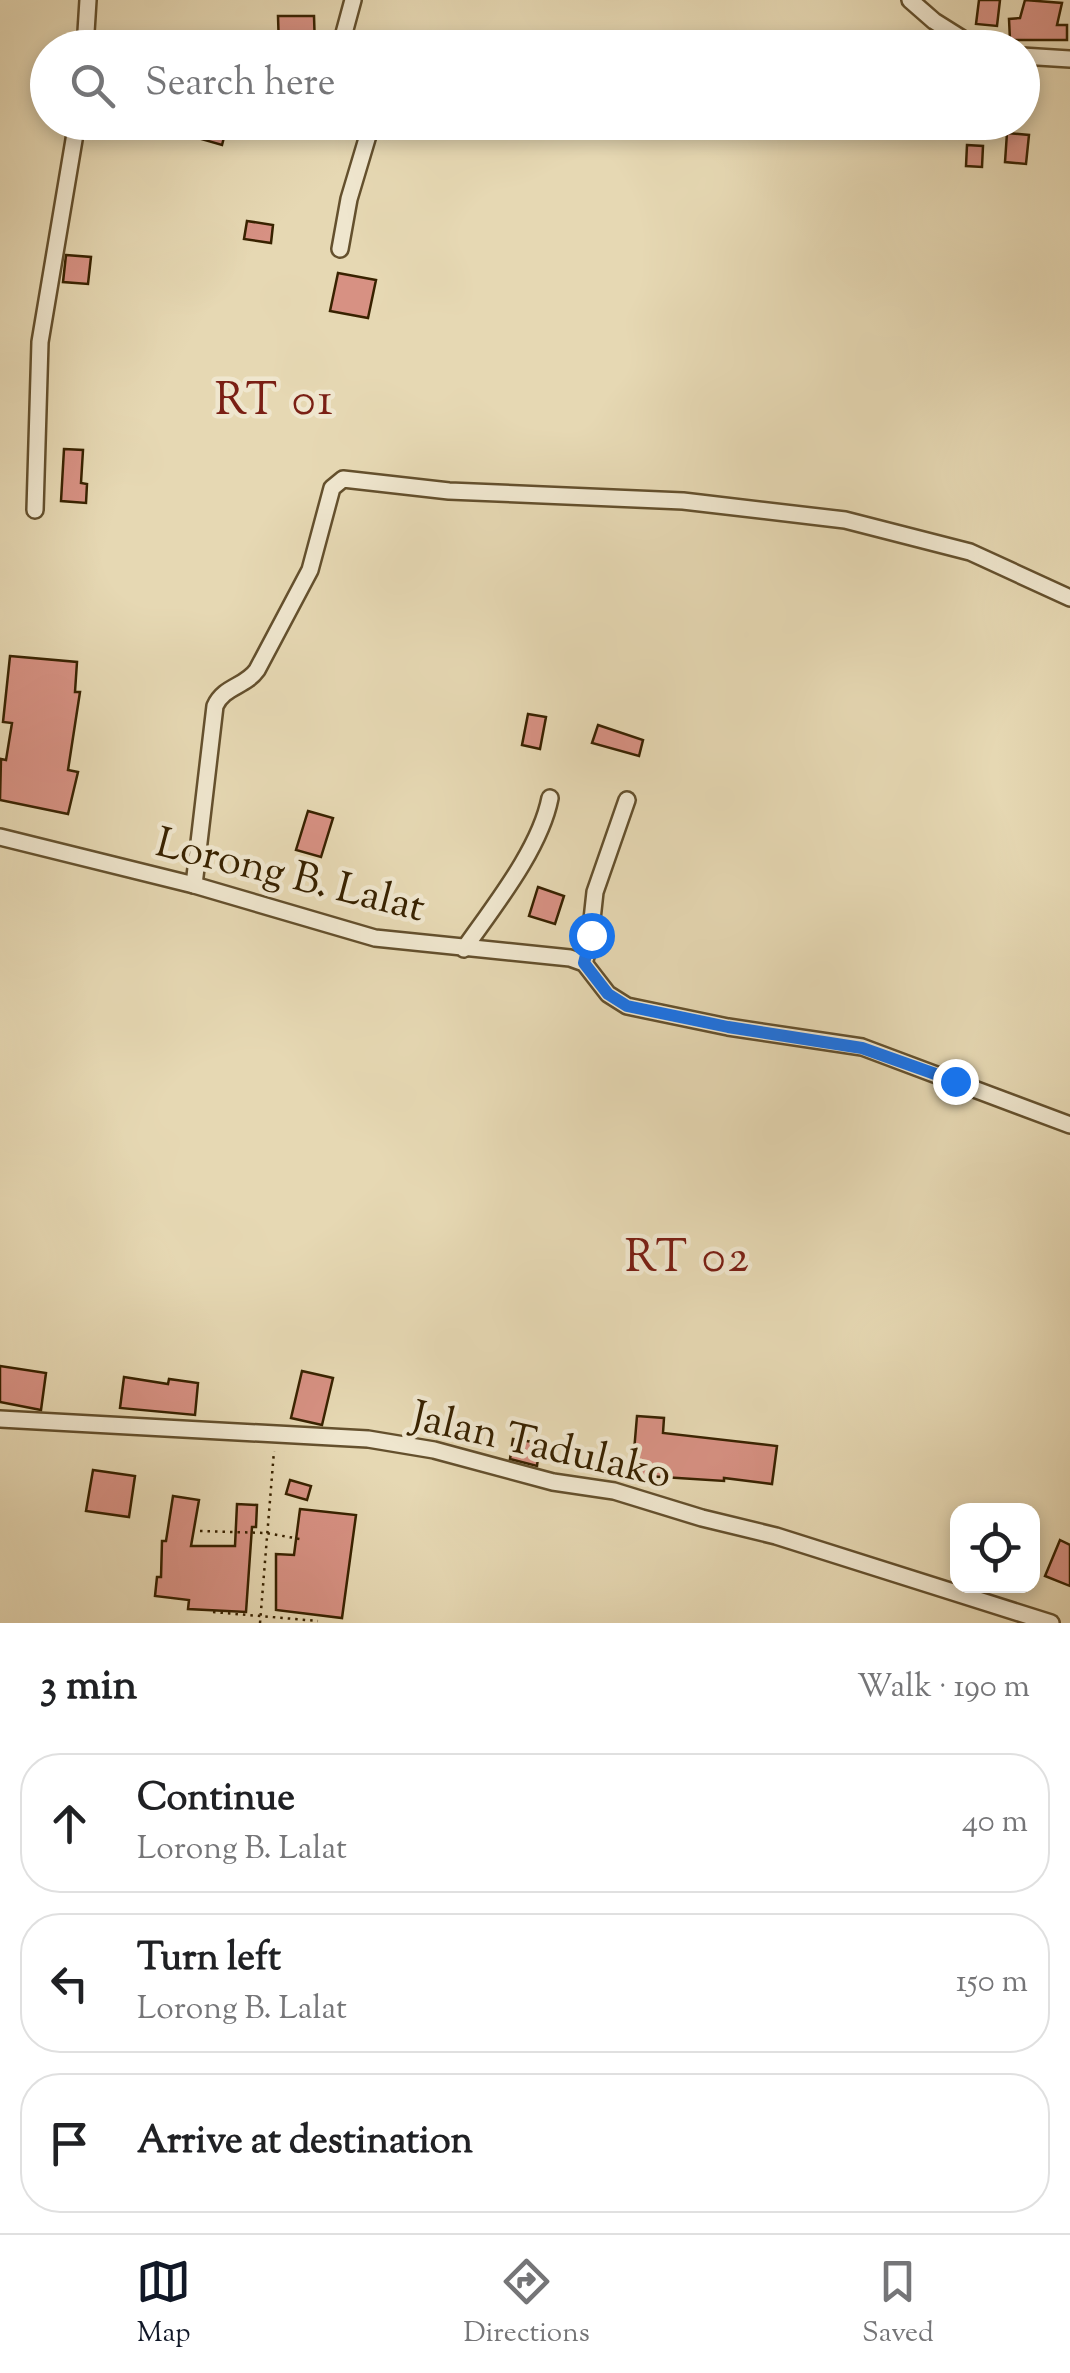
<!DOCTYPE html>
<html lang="en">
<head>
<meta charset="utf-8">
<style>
  :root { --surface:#fff; --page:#f2f2f2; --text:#202124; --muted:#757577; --line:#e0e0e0; --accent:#111827 }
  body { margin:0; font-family:"Sorts Mill Goudy",serif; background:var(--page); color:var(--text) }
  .controls { position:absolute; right:30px; bottom:30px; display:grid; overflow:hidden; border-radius:20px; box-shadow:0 5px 15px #0003 }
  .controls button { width:90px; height:90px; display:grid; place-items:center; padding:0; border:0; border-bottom:2px solid var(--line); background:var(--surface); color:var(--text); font:50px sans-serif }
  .stop { position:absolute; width:30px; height:30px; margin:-22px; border:8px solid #1a73e8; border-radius:50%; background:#fff }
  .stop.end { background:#1a73e8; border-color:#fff; box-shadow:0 2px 10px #0008 }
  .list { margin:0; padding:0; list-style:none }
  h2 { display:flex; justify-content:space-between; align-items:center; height:130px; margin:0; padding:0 40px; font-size:42px }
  h2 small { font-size:32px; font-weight:400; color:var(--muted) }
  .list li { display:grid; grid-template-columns:65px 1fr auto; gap:30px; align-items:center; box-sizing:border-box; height:140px; margin:0 20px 20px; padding:0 20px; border:2px solid var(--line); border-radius:40px }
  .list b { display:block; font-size:38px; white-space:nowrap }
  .list p { margin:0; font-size:32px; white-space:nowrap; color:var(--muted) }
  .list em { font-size:32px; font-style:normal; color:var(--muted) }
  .icon { flex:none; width:55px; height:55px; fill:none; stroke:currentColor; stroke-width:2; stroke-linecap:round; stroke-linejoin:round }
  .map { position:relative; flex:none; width:1070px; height:1623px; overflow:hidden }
  .search { position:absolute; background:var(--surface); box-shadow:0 5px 15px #0003; left:30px; right:30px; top:30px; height:110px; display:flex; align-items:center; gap:25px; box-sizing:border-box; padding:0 35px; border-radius:55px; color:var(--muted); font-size:38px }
  .sheet { height:610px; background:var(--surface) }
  nav { display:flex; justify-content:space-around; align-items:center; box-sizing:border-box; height:140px; border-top:2px solid var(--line); background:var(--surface); font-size:28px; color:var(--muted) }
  nav a { display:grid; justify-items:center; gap:5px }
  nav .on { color:var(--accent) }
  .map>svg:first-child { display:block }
  .building { fill:#d79183; stroke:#382200; stroke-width:2.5 }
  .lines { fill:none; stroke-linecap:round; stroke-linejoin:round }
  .minor-casing { stroke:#64502d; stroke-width:20 }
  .path { stroke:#382200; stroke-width:2.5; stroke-dasharray:2.5 5; stroke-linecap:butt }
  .minor { stroke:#efe6ce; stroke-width:15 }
  .route { stroke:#1a73e8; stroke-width:12 }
  .labels { text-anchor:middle; stroke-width:9; stroke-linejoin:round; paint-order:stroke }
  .street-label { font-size:42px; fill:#382200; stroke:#efe6ce }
  .neighbourhood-label { font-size:45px; letter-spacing:2.5px; fill:#7a1f14; stroke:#efe6ce }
</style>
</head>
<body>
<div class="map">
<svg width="1070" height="1623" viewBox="0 0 1070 1623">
  <rect width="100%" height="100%" fill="#e6d8b3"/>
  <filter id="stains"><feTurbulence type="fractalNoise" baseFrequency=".002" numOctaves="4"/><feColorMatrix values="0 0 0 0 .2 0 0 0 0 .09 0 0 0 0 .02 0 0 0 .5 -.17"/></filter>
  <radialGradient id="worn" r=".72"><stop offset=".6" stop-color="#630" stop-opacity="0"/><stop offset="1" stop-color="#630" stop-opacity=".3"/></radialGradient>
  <g class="building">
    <polygon points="979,0 1000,0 997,26 976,24"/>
    <polygon points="1025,0 1062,3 1057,25 1067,25 1067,40 1010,40 1009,19 1020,18"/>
    <polygon points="278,16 314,16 315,48 279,48"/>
    <polygon points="205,122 228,122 222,145 201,139"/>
    <polygon points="1007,133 1029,135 1026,164 1005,162"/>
    <polygon points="967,145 983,146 982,167 966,166"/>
    <polygon points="247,221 273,225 271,243 244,239"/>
    <polygon points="66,255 91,257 88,284 63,282"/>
    <polygon points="338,273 376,280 368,318 330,311"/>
    <polygon points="64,449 83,450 81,483 87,484 86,503 61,501"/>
    <polygon points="10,656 77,662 75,692 80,692 68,770 78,772 68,814 0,800 1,759 6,760 12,723 3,722"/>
    <polygon points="528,714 546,717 540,749 522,745"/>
    <polygon points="598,725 643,740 639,756 592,743"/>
    <polygon points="308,811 333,818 321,857 296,850"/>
    <polygon points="538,887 564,896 555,924 529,916"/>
    <polygon points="0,1366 46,1373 41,1410 0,1402"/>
    <polygon points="302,1371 333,1378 322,1425 291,1418"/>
    <polygon points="124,1377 168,1384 169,1379 198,1383 195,1415 120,1408"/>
    <polygon points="637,1416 664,1418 663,1433 777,1446 772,1484 724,1478 724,1481 632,1475"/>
    <polygon points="513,1439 540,1443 537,1466 510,1459"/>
    <polygon points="93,1470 135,1476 129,1517 86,1511"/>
    <polygon points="290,1480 311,1486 307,1500 286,1494"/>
    <polygon points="173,1496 199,1500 191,1546 235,1546 237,1504 257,1505 256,1527 252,1527 246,1612 188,1609 189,1600 155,1596 157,1577 161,1577 162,1541 166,1541"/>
    <polygon points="300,1509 356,1515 342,1618 276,1610 276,1554 294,1555"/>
    <polygon points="1060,1540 1070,1545 1070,1586 1045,1576"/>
  </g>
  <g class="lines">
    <g class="minor-casing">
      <g id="minor">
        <polyline points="910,0 934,21 977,48"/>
        <polyline points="85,48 88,0"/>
        <polyline points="340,48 353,0"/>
        <polyline points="1022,56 1070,59"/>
        <polyline points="340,249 349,199 372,122"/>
        <polyline points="35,510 40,342 77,122"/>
        <polyline points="0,837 194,885 375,938 570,958 584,963 608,994 627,1006 728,1027 862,1047 1070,1125"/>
        <path d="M194,885L215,706C224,686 245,687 257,670L310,570L332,488L343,479L449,491L683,501L845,520L970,552L1070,598"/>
        <path d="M464,949C494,906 540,849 550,798"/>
        <polyline points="584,963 589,947 595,892 627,800"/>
        <polyline points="0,1419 368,1439 434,1450 553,1482 614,1491 702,1518 776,1536 1051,1623"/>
      </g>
    </g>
    <g class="path">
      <polyline points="200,1531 266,1533 300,1539"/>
      <polyline points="213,1612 318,1621"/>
      <polyline points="260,1623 274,1451"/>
    </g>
    <use href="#minor" class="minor"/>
  </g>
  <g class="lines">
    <polyline class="route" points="591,935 584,963 608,994 627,1006 728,1027 862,1048 955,1081"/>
  </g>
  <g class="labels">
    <g class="street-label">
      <text transform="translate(291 873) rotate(14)" y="15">Lorong B. Lalat</text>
      <text transform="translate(542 1443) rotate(13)" y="15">Jalan Tadulako</text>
    </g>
    <g class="neighbourhood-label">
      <text x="275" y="414">RT 01</text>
      <text x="688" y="1271">RT 02</text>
    </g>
  </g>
  <rect width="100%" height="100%" filter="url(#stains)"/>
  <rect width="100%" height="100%" fill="url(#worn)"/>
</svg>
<div class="controls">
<button><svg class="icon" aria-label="locate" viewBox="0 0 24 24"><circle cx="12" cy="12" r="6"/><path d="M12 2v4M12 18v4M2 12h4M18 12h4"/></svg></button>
</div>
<div class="stop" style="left:591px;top:935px"></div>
<div class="stop end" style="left:955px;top:1081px"></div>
<div class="search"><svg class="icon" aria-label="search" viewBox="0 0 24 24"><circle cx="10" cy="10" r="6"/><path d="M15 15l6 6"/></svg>Search here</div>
</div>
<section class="sheet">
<h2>3 min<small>Walk · 190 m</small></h2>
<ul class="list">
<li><svg class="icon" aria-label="ahead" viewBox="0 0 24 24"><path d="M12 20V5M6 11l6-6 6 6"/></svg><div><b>Continue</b><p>Lorong B. Lalat</p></div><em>40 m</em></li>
<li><svg class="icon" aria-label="left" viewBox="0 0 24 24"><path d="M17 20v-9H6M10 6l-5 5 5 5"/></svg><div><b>Turn left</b><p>Lorong B. Lalat</p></div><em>150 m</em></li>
<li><svg class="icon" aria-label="arrive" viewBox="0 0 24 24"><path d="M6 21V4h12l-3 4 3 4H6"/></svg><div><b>Arrive at destination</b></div></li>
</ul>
</section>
<nav>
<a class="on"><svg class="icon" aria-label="map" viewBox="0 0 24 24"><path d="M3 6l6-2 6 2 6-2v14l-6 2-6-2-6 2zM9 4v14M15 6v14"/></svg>Map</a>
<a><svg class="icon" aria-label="directions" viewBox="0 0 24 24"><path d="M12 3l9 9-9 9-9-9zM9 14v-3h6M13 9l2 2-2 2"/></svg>Directions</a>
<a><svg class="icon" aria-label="saved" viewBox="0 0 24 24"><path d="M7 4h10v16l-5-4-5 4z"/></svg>Saved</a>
</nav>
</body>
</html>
